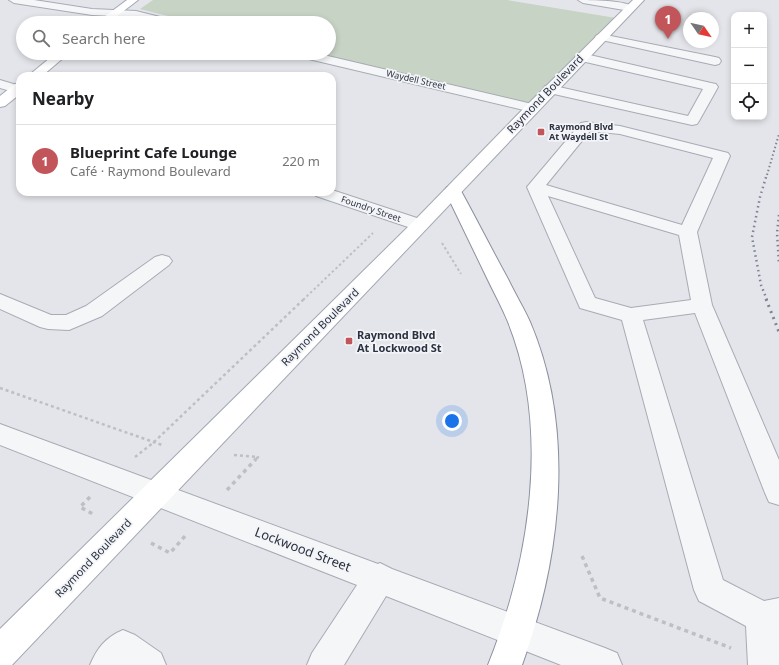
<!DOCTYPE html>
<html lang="en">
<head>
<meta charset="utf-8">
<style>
  :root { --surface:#fff; --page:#f6f6f6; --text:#202124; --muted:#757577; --line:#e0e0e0; --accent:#c25559 }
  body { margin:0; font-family:"Noto Sans",sans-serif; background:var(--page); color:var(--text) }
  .controls { position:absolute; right:12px; top:12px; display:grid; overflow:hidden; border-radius:8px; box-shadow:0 2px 6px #0003 }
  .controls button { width:36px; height:36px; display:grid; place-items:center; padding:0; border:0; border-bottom:1px solid var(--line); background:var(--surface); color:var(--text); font:20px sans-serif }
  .compass { position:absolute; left:683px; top:12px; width:36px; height:36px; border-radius:50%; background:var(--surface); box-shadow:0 2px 6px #0003; rotate:124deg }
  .you { position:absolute; left:452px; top:421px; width:14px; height:14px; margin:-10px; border:3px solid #fff; border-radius:50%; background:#1a73e8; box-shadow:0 0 0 6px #1a73e833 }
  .badge { display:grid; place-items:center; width:26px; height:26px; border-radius:50%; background:var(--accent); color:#fff; font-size:13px; font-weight:700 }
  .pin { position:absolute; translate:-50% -33px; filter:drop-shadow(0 1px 2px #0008) }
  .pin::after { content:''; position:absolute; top:21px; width:14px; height:12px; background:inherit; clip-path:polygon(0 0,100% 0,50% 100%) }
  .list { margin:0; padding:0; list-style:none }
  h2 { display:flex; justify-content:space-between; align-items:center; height:52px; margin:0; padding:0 16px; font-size:17px }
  h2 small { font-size:13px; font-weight:400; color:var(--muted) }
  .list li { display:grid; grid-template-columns:26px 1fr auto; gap:12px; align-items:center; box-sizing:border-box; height:72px; padding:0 16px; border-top:1px solid var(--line) }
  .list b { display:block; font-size:15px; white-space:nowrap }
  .list p { margin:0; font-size:13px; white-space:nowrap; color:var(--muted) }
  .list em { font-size:13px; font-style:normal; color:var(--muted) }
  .icon { flex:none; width:22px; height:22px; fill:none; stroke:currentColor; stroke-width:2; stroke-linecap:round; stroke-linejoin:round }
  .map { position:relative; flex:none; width:779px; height:665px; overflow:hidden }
  .search { position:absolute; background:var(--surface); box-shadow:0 2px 6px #0003; left:16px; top:16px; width:320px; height:44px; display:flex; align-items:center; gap:10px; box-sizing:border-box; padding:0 14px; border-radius:22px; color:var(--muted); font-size:15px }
  .panel { position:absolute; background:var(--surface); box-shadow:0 2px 6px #0003; left:16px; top:72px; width:320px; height:124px; border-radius:12px }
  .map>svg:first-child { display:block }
  .green { fill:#c7d3c5 }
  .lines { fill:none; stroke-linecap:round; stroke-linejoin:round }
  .minor-casing { stroke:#a8abb4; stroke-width:2 }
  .major-casing { stroke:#a3a8b4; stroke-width:2 }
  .highway-casing { stroke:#8c919f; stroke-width:2 }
  .path-far2 { stroke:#bdbfc4; stroke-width:2; stroke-dasharray:2.5 2.5; stroke-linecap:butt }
  .path-far1 { stroke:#bdbfc4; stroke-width:2.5; stroke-dasharray:3 3; stroke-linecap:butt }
  .path { stroke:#bdbfc4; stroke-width:3.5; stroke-dasharray:4 4; stroke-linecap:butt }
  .minor { fill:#f5f6f8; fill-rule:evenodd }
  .major { fill:#fff; fill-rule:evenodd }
  .highway { fill:#fff; fill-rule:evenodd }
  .rail-far2 { stroke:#7e8392; stroke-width:2; stroke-dasharray:1.5 2.5; stroke-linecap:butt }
  .rail-far1 { stroke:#7e8392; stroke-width:2.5; stroke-dasharray:1.5 3.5; stroke-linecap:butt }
  .rail { stroke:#7e8392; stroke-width:3; stroke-dasharray:2 4.5; stroke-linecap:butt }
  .poi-dot { fill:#c25559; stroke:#f2f4f7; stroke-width:1.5 }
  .labels { text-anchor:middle; stroke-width:3.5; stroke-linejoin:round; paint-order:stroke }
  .far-street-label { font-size:9px; fill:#2c3140; stroke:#f2f4f7 }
  .far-poi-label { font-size:9px; font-weight:bold; fill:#2c3140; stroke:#f2f4f7; text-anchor:start }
  .street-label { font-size:11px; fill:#2c3140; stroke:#f2f4f7 }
  .poi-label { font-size:11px; font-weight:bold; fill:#2c3140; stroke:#f2f4f7; text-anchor:start }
  .near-street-label { font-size:13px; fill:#2c3140; stroke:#f2f4f7 }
</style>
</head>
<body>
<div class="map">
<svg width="779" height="665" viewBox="0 0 779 665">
  <rect width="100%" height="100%" fill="#e3e5ea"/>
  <polygon class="green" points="153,0 507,0 622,19 528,108 313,53 329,53 329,23 196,23 140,9"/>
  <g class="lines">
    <g class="minor-casing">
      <g id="minor">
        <polygon points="9,0 34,0 92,9 136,11 176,21 177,23 159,23 136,17 92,15 14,3"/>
        <path d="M578,0C589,0 628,0 635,8L630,11L583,3Z"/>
        <polygon points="601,34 715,57 719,58 721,61 719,64 715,65 597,39 595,37 597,35"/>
        <polygon points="294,53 315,53 532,104 537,105 539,108 537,111 532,112 296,56"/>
        <polygon points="581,53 711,83 716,84 718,87 699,121 697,124 692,125 545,92 543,89 545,86 550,85 688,116 703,89 577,60 575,57 577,54"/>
        <polygon points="0,80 20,86 20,94 0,88"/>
        <path d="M586,122L620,126L728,153L730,156L697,232L712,305L779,460V505L769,502L765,493L695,313L643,320L723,580L764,601L779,598V665H748L746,626L699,601L694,590L622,320L580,308L527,187L581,123ZM590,131L620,134L713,158L682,225L546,185ZM548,196L679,235L691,300L631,308L595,298Z"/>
        <polygon points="332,190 426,221 429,225 426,229 420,230 414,229 316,196 314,192 332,192"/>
        <polygon points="162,255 169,257 172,261 169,265 102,316 69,330 48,329 40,327 0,309 0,294 51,315 66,315 86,306 155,257"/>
        <polygon points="0,424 378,564 380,563 392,569 605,648 617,653 622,665 561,665 386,596 344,665 307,665 312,653 357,585 0,445"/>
        <path d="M123,630L135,635L161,653L166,665H90C97,648 106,637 123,630Z"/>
      </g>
    </g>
    <g class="major-casing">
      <g id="major">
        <polygon points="127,0 138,0 108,23 96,23"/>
        <polygon points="633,0 644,0 12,665 0,665 0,629 414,221 527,105"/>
        <polygon points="56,53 69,53 42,76 28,76"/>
        <polygon points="20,83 20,94 5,106 0,107 0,96 15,84"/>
      </g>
    </g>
    <g class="highway-casing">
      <path id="highway" d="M453,186L459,187L461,191C477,220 492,250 508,279C515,294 524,308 530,322C576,430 561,558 522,665H488C530,561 551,429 508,322C502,307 494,293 487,278C473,249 459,220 445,191L447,187Z"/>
    </g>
    <g class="path-far2">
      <polyline points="442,243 461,274"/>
      <polyline points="303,300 373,233"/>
    </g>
    <g class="path-far1">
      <polyline points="0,388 162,445"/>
      <polyline points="234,455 258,457 255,460"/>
      <polyline points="135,457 153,443 304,299"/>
    </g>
    <g class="path">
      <polyline points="227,490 256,459"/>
      <polyline points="90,497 80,507 93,514"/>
      <polyline points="151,543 170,553 186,535"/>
      <polyline points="582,556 600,598 731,648"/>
    </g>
    <use href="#minor" class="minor"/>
    <use href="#major" class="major"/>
    <use href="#highway" class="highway"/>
    <polyline class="rail-far2" points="767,175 779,134"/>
    <g class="rail-far1">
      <polyline points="779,215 777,233 779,264"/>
      <polyline points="767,300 761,285 752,237 760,197 767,174"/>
    </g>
    <polyline class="rail" points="766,299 779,332"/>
  </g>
  <g class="poi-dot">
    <rect x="537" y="128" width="8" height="8" rx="2"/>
    <rect x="345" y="337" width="8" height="8" rx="2"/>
  </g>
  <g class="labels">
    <g class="far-street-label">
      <text transform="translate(416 80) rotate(13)" y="3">Waydell Street</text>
      <text transform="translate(371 209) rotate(19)" y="3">Foundry Street</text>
    </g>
    <g class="far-poi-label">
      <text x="549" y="130">Raymond Blvd<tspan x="549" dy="10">At Waydell St</tspan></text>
    </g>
    <g class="street-label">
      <text transform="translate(545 94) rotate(-46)" y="4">Raymond Boulevard</text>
      <text transform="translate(320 327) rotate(-45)" y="4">Raymond Boulevard</text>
      <text transform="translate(93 558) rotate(-46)" y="4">Raymond Boulevard</text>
    </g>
    <g class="poi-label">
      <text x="357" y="339">Raymond Blvd<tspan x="357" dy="13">At Lockwood St</tspan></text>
    </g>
    <g class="near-street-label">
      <text transform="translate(303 549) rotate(21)" y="5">Lockwood Street</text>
    </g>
  </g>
</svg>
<div class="controls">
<button>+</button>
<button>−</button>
<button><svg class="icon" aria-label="locate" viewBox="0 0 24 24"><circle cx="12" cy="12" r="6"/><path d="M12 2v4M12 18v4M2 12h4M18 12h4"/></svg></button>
</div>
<svg class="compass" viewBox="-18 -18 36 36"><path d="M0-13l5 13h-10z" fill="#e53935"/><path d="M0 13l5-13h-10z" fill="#757577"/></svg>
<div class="you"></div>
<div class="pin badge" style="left:668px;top:39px">1</div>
<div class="search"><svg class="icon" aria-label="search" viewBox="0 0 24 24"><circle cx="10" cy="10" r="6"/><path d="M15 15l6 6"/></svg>Search here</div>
<section class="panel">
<h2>Nearby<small></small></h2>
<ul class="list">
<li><span class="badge">1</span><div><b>Blueprint Cafe Lounge</b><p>Café · Raymond Boulevard</p></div><em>220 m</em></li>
</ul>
</section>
</div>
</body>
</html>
